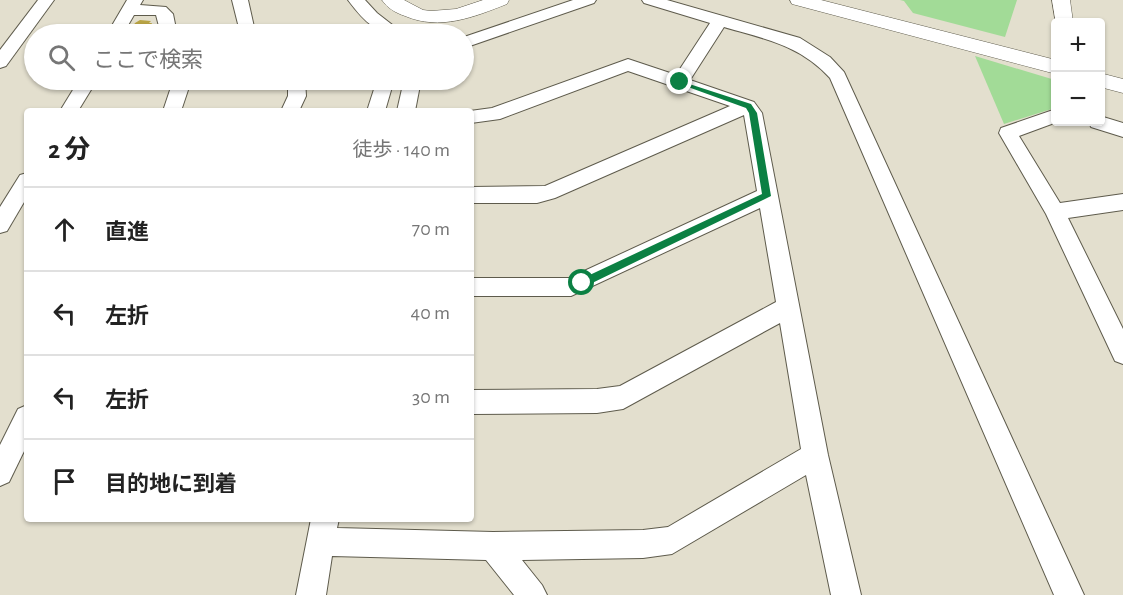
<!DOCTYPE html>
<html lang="ja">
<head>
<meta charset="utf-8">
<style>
  :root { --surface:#fff; --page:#f6f6f6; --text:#222; --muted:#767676; --line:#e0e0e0 }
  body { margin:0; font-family:"Alegreya Sans","Noto Sans JP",sans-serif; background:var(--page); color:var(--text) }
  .controls { position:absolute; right:18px; top:18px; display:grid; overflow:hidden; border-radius:6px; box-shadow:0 2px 4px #0004 }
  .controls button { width:54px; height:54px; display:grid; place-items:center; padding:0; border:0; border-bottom:2px solid var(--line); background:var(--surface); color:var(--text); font:30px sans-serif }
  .stop { position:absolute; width:18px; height:18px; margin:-14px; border:4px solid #0b8043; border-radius:50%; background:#fff }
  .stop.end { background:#0b8043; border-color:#fff; box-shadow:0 2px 6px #0008 }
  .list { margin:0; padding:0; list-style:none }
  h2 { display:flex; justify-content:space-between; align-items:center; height:78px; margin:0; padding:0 24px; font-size:26px }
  h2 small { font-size:20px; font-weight:400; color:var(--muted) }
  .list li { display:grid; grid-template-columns:39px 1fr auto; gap:18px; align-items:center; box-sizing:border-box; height:84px; padding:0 24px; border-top:2px solid var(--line) }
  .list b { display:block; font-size:22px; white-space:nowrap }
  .list em { font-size:20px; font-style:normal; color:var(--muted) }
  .icon { flex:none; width:33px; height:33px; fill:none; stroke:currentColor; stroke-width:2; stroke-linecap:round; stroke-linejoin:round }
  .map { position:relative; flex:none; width:1123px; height:595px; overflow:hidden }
  .search { position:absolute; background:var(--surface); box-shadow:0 2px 4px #0004; left:24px; top:24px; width:450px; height:66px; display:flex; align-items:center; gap:15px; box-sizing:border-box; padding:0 21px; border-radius:33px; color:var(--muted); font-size:22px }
  .panel { position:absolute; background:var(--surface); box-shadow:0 2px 4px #0004; left:24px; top:108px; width:450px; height:414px; border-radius:6px }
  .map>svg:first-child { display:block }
  .green { fill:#a2db97 }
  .building { fill:#b9a445 }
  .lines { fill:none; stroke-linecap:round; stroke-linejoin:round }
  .minor-casing { stroke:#5e5b4c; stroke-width:2 }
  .tertiary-casing { stroke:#5e5b4c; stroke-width:1 }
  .minor { fill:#fff; fill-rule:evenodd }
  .tertiary { fill:#fff; fill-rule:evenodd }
  .route { fill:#0b8043 }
</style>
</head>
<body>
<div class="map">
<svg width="1123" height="595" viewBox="0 0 1123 595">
  <rect width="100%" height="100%" fill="#e3dfce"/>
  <g class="green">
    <polygon points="900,0 1017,0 1005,37 913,13 904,1"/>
    <polygon points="975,56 1055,80 1055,108 1004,124"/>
  </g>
  <polygon class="building" points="140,20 151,21 149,23 152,23 149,29 154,29 152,34 128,34 135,23"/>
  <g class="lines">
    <g class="minor-casing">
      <g id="minor">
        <polygon points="38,0 54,0 6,66 0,68 0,50"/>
        <polygon points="127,0 143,0 140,5 166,7 173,14 177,34 161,34 156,15 134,15 123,34 107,34"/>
        <polygon points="232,0 248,0 254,27 259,34 243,34 240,32"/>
        <path d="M348,0H365L377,13L404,34C378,37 363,20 348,0Z"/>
        <polygon points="573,0 596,0 594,3 464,48 464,37"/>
        <path d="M642,0H667L800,38L830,57L844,72L1084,595H1054L830,78C800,45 765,39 724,27L690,80L754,102L762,113L828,455L861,595H831L806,475L672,554L643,558L522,560L542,585L547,595H514L486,560L332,556L326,595H296L311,519H339L337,528L493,532L643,530L668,527L801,449L780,323L623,409L597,413L471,414V390L597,389L620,386L776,302L760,208L571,296H471V278H569L757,191L744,115L555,198L537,203H471V187L545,186L730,106L628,71L500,119L471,123L470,111L492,108L628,59L676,75L710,23L644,3Z"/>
        <polygon points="79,80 97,80 78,111 60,111"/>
        <polygon points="169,80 186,80 188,90 181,111 163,111 170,90"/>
        <polygon points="288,80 305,80 306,96 299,111 281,111 288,96"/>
        <polygon points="377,80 394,80 385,111 367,111"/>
        <polygon points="404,80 421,80 415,111 397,111"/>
        <polygon points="1056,109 1057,122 1019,136 1060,203 1123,194 1123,210 1068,218 1123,329 1123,364 1115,361 1046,214 999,133 1001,128"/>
        <polygon points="1100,116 1123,123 1123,137 1091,127 1089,122 1100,122"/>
        <polygon points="27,173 27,197 7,231 0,233 0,207 20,175"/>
        <polygon points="27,405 27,445 9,482 0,486 0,445 18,409"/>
      </g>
    </g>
    <g class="tertiary-casing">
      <g id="tertiary">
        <path d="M382,0H404L423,10L431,11L456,9L483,0H509L507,4C474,17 440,31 405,16C396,13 387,8 382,0Z"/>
        <polygon points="790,0 821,0 1056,60 1056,74 792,4"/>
        <polygon points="1052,0 1070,0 1073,22 1056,24"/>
        <polygon points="1100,73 1123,79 1123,93 1100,87"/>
      </g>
    </g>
    <use href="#minor" class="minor"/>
    <use href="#tertiary" class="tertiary"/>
  </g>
  <polygon class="route" points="677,80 751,104 757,113 771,196 586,286 579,286 579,280 762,194 749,113 746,108 677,83"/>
</svg>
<div class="controls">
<button>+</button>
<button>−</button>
</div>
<div class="stop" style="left:582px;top:283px"></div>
<div class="stop end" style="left:680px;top:82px"></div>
<div class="search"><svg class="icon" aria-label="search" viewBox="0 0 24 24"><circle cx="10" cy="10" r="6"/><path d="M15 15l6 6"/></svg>ここで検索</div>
<section class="panel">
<h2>2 分<small>徒歩 · 140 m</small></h2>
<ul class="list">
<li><svg class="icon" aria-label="ahead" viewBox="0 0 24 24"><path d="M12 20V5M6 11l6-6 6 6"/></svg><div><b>直進</b></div><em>70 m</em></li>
<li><svg class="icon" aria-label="left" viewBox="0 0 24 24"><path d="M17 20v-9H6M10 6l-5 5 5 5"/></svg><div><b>左折</b></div><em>40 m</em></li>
<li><svg class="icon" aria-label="left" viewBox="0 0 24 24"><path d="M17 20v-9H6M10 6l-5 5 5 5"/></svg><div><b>左折</b></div><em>30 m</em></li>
<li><svg class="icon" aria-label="arrive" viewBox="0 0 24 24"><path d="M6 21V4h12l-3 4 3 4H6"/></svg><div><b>目的地に到着</b></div></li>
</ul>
</section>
</div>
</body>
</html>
